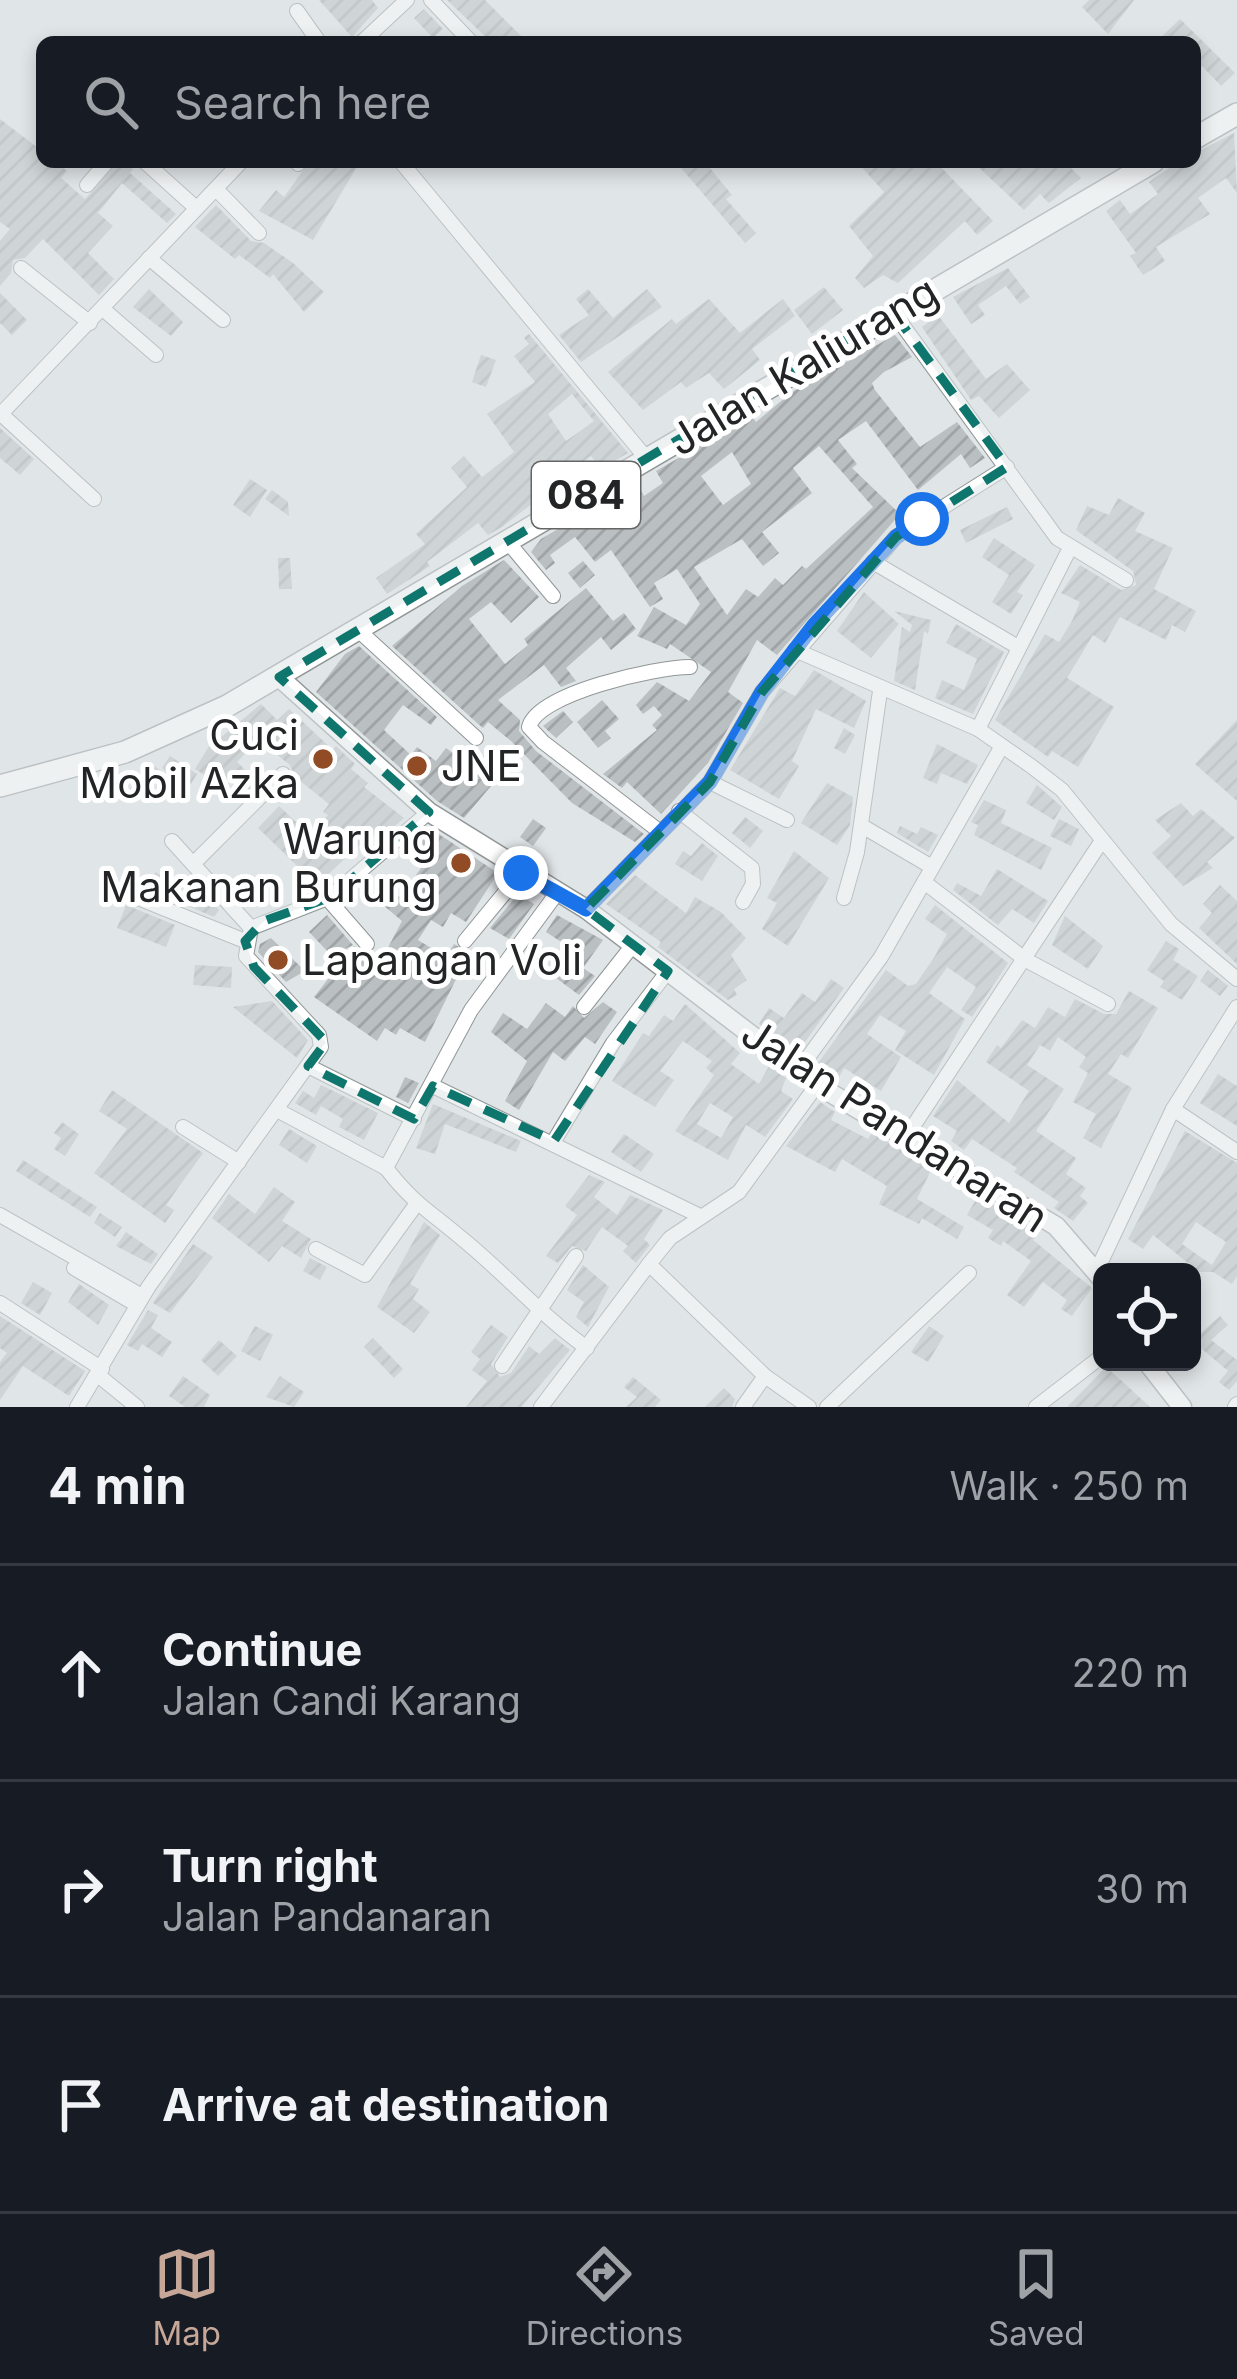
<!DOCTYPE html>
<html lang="en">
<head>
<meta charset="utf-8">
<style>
  :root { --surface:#171b24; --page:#20242c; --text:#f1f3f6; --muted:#9ea1a6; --line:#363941; --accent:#c6a798 }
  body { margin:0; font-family:Inter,sans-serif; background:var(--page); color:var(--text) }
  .controls { position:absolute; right:36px; bottom:36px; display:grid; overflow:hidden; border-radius:18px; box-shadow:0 6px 18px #0003 }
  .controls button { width:108px; height:108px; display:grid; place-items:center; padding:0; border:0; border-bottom:3px solid var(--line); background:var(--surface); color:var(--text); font:60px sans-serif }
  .stop { position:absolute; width:36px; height:36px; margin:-27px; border:9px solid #1a73e8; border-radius:50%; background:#fff }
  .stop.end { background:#1a73e8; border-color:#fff; box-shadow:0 3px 12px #0008 }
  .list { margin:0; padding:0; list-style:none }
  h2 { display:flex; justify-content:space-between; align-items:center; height:156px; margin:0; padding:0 48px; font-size:51px }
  h2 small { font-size:39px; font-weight:400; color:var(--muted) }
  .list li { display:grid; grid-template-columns:78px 1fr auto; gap:36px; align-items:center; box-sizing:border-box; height:216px; padding:0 48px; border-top:3px solid var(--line) }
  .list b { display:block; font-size:45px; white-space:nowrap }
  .list p { margin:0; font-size:39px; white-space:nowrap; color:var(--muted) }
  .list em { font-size:39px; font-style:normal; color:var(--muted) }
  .icon { flex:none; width:66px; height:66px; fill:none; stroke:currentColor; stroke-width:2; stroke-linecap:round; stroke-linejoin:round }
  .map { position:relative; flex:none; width:1237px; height:1407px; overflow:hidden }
  .search { position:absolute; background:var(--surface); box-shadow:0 6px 18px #0003; left:36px; right:36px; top:36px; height:132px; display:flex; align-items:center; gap:30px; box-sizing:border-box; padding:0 42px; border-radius:18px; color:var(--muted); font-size:45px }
  .sheet { height:804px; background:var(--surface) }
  nav { display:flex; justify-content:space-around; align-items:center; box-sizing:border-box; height:168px; border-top:3px solid var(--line); background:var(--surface); font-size:33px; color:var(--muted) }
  nav a { display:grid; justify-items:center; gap:6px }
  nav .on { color:var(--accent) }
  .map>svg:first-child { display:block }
  .building { fill:url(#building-hatch); fill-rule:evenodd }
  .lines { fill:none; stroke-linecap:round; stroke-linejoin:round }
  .minor-casing { stroke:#919697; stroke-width:16 }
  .secondary-casing { stroke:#919697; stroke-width:21 }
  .primary-casing { stroke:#919697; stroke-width:24 }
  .minor { stroke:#fff; stroke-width:14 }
  .secondary { stroke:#fff; stroke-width:18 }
  .primary { stroke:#fff; stroke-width:21 }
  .route { stroke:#1a73e8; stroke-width:15 }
  .marked { fill:none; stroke:#0f766e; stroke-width:9; stroke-dasharray:24 15; stroke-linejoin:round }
  .poi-dot { fill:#914b25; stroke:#fff; stroke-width:4.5 }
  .labels { text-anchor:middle; stroke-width:10; stroke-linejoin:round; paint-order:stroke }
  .shield { fill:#fff; stroke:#646666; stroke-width:3 }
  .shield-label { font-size:39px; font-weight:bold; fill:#222425 }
  .street-label { font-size:42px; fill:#222425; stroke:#fff }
  .poi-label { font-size:42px; fill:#222425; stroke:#fff; text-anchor:end }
</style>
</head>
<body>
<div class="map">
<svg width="1237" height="1407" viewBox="0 0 1237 1407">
  <defs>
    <pattern id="building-hatch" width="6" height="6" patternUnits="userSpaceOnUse" patternTransform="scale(3)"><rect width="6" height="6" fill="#babfc1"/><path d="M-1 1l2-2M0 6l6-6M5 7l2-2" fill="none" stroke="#a0a4a6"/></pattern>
  </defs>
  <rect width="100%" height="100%" fill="#e0e5e7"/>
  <g class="building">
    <polygon points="319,0 372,0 378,8 352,37"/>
    <polygon points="447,0 485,0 527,42 491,42"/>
    <polygon points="1089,0 1134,0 1108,34 1082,7"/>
    <polygon points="424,9 443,29 433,38 414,18"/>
    <polygon points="1180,19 1235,73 1221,86 1202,66 1195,73 1195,42 1156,42"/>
    <polygon points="0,119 42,151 42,162 56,162 67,171 61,178 85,199 118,162 125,162 133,169 130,173 176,214 167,223 122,183 98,213 113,226 88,253 114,279 99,295 43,239 25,258 13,260 11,273 0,286 0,241 10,229 0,222"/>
    <polygon points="1234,133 1237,193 1226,178 1198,198 1210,214 1156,247 1165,261 1143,275 1130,256 1136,253 1106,211 1120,200 1130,214 1158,194 1149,182 1172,166 1195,162 1195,153"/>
    <polygon points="309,162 360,162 313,240 259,211 276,190 284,197"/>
    <polygon points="676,162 705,162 732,195 726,199 756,233 745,243"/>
    <polygon points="857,162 936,162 993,221 977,235 965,221 898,283 883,275 864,288 855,278 873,256 849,226 884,192"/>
    <polygon points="973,162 1065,162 1081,178 1049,203 1040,194 1024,210"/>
    <polygon points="216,205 251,241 264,243 293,263 324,292 304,312 273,274 270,278 239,255 235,259 195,227"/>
    <polygon points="1008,268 1030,297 1020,304 1006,286 978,305 985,315 971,324 953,297"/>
    <polygon points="824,287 843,310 812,334 794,310"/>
    <polygon points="149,289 183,322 171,336 133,307"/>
    <polygon points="588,289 613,318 647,289 662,307 581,362 559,335 589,315 576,299"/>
    <polygon points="0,293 27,320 12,335 0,323"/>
    <polygon points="709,299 740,333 783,299 795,316 752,349 760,360 724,389 709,373 686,388 681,382 643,410 608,372 672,319 676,324"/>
    <polygon points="938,315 986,379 1007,364 1030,390 999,418 979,396 971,400 922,327"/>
    <path d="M529,334L628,453L601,469L591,456L539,492L542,496L502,527L488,535L478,523L427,562L430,566L387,594L376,578L425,544L416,534L467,487L451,468L464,456L482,477L514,452L487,414L535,382L514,356L529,344L524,338ZM572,394L594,421L566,441L548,414Z"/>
    <path d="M895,335L912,357L884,372L872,383L875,390L920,447L957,422L985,458L970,468L961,454L918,490L866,421L838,440L857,464L852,468L900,514L777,655L757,640L728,692L743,703L708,763L661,814L627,782L622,788L603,774L657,730L652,725L662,715L654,706L643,714L636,705L657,682L689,701L711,672L670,644L667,649L637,636L654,607L686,625L700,604L677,569L654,583L663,599L650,607L611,550L595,562L575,537L550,555L555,563L546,570L531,552L541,539L617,494L623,504L641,491L644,496L663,483L656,471L734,426L737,430L753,418L756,422L792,392ZM819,446L873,507L806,569L802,566L783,585L775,578L758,597L746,589L727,615L694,567L742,539L763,566L779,553L762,532L812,493L793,468ZM732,452L751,484L723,505L701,476Z"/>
    <polygon points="481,355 496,360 486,387 472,382"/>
    <polygon points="0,428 34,459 20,475 0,458"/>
    <polygon points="250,479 267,490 250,517 233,505"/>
    <polygon points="272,490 288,502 289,516 265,499"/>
    <polygon points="1118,498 1145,513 1135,531 1173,548 1154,589 1196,611 1185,632 1172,625 1166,640 1120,617 1105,643 1093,635 1067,678 1114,707 1078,767 1052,751 1048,757 995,720 1045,634 1059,642 1072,621 1080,602 1061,593 1080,565 1121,590 1136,585 1133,571 1076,530 1087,506 1109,515"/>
    <polygon points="1007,507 1013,519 966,543 960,530"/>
    <polygon points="994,538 1035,565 1017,592 1023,595 1011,614 992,602 1009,575 982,557"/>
    <polygon points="278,558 290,558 292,589 279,589"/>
    <polygon points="504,560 539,597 511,623 491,602 469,619 505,664 528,645 524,639 586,588 613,621 624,613 636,629 611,650 601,637 566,668 576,681 561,687 544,665 498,700 520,720 519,731 536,751 644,834 635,842 572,803 511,741 488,722 483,728 477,723 392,646 462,586"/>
    <polygon points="583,561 595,575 580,588 568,573"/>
    <polygon points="864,592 899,624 871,658 837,631"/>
    <polygon points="894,611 931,620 928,634 924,631 915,690 894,681 902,627 910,632 912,625"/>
    <polygon points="956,624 1004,652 973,714 935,698 942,680 964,690 977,659 946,643"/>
    <polygon points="359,646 437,717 431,725 403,705 384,730 411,755 417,747 436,761 446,748 471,767 482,755 497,768 486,782 491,786 464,818 437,801 316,692 345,654"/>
    <polygon points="814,670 866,701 854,728 816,709 792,761 799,766 779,799 730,770 780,688 795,696"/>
    <polygon points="602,700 619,719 605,731 611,738 598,748 577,722"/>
    <polygon points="261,704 277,720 289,709 333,750 336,746 355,764 351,769 368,783 364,787 404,818 379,840 371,834 317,885 258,828 279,806 310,835 328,815 323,812 329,804 294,776 290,765 258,740 237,762 259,783 247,794 229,777 223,787 195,769 208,748"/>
    <polygon points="563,711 573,722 556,738 543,726"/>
    <polygon points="1237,720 1237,801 1195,764"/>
    <polygon points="844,728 855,735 845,754 834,748"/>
    <polygon points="937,744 978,765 967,784 941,773 937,784 923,778"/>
    <polygon points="170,756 197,774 189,787 162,768"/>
    <polygon points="148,762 163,772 145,799 130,789"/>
    <polygon points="827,783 853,797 850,825 837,845 801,823"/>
    <polygon points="1037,785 1062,807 1054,820 1026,803"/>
    <polygon points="984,800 1006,810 1001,823 1052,848 1041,870 974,835 978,825 971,822"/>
    <polygon points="1181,803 1193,816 1201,809 1235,838 1207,862 1213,868 1183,886 1152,853 1171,836 1155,820"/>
    <polygon points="745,817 763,831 750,848 732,833"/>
    <polygon points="533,819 546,828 533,846 520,837"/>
    <polygon points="1059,819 1079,829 1071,846 1050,836"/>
    <polygon points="900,826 917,834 921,827 938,835 928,852 897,833"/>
    <polygon points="428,827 498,873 466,922 451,913 443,927 431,920 418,940 446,957 454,944 469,953 425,1042 400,1028 396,1035 385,1028 377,1041 314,997 354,946 381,961 402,921 377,900 388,887 400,897 424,864 403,849"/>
    <polygon points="702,843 718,856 702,881 675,864 683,851 691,856"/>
    <polygon points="794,851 829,878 788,946 762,929 777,903 767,898"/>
    <polygon points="997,869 1048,901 1034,923 1012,909 998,925 953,890 957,883 981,896"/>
    <polygon points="156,872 184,895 194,882 219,910 214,917 157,893 146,885"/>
    <polygon points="635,875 686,913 695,897 721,912 746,938 731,955 747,980 734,989 737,995 728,1000 658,947 661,942 606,904"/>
    <polygon points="1220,885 1237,901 1237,964 1199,928 1212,913 1203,904"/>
    <polygon points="518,894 534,904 509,939 490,928"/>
    <polygon points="126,905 175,925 166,947 117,928"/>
    <polygon points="935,905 1008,963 972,1017 961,1010 976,987 947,967 929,993 965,1019 934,1075 895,1050 906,1031 880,1015 867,1034 901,1057 881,1091 844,1068 838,1079 828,1073 818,1063 886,970 908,986 916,984 935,956 947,934 925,919"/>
    <polygon points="327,915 353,945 332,956 309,932"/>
    <polygon points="557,915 603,940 583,968 595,976 579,995 556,978 569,961 563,956 569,947 546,932"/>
    <polygon points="1065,916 1103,946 1088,969 1052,945"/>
    <polygon points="271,938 305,971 286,982 258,952 260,944"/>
    <polygon points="1166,941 1179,949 1173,960 1198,976 1182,1000 1160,987 1164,981 1147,970"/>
    <polygon points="195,965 232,967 231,988 193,985"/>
    <polygon points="1208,970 1228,986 1220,996 1200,981"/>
    <polygon points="831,979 844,988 797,1053 759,1024 769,1008 784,1018 802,993 815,1002"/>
    <polygon points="1129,991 1158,1008 1128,1058 1121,1054 1108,1074 1132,1088 1101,1148 1083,1138 1096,1114 1073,1102 1088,1073 1079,1067 1086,1057 1058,1037 1050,1051 1040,1045 1027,1065 1064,1089 1036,1131 1076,1158 1066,1174 1086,1188 1080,1196 1088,1203 1073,1221 1054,1208 1059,1202 1014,1172 1017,1168 972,1139 964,1150 951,1141 957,1131 933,1116 957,1080 1009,1123 1029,1091 986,1062 997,1045 1001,1048 1022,1020 1035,1028 1048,1007 1065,1017 1075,999 1104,1014 1116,1014"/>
    <polygon points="272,1001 308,1040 297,1058 233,1007"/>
    <polygon points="603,1002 617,1012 595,1044 585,1037 565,1061 553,1052 519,1110 505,1101 527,1061 491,1032 503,1013 527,1029 546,1003 565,1017 573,1006 584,1018"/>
    <path d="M685,1004L740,1053L731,1064L759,1084L769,1066L786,1078L781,1091L793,1099L765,1137L746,1125L728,1160L675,1131L714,1075L706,1068L712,1061L683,1041L660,1071L674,1080L655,1107L612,1081L643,1033L649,1036L664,1015L673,1021ZM710,1103L733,1117L721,1138L697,1124Z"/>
    <polygon points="1218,1074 1237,1086 1237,1126 1200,1103"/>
    <polygon points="405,1077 419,1083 408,1103 396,1097"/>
    <polygon points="321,1085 378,1113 364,1140 339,1127 343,1119 321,1106 316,1115 295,1103 303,1091 314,1098"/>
    <polygon points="112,1090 203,1153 166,1205 174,1210 165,1223 94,1173 127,1129 99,1111"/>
    <polygon points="820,1102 835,1112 831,1120 868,1139 872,1133 932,1168 917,1199 964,1227 957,1239 922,1218 919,1224 879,1204 887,1186 842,1159 835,1172 786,1146"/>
    <polygon points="433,1104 521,1141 516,1152 445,1124 435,1154 416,1148"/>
    <polygon points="62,1122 79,1134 65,1156 54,1149 61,1138 54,1133"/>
    <polygon points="289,1129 317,1146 307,1163 279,1145"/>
    <path d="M1185,1131L1237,1163V1276L1232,1284L1213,1272H1189L1193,1267L1153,1235L1143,1249L1128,1239ZM1196,1222L1226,1242L1212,1265L1182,1244Z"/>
    <polygon points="624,1134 654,1154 641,1172 611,1152"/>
    <polygon points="23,1160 97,1207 90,1217 16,1171"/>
    <polygon points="589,1175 605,1182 594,1197 617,1215 630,1195 663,1210 644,1239 650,1245 636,1263 623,1251 628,1246 602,1227 586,1251 572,1246 558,1263 546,1256 577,1215 565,1206"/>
    <polygon points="274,1187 295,1202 282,1221 311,1239 301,1258 282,1246 269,1262 212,1218 229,1194 255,1214"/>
    <polygon points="978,1196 1040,1232 1033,1240 1092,1288 1072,1316 1061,1309 1067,1300 1043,1282 1024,1307 1007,1295 1031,1261 1003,1241 1001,1246 988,1238 993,1230 967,1215"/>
    <polygon points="100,1213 122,1227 115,1237 94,1223"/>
    <polygon points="424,1222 440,1235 410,1284 419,1289 413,1299 430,1312 414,1333 377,1307"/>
    <polygon points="126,1232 158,1254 151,1264 116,1246"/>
    <polygon points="193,1244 213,1257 170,1313 153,1303"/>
    <polygon points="310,1258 327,1267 320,1280 303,1271"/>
    <polygon points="583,1265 609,1287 588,1327 576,1317 584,1302 567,1290"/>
    <polygon points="33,1282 52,1293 40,1315 21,1303"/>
    <polygon points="79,1284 109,1305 98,1325 68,1302"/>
    <polygon points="148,1310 158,1315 151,1328 172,1342 162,1357 142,1344 138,1351 127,1345"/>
    <polygon points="0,1316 85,1371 69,1396 23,1366 0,1400 0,1362 7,1353 0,1348"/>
    <polygon points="1220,1316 1228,1325 1211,1340 1237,1360 1237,1381 1229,1390 1219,1382 1228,1371 1202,1349 1192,1359 1192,1341"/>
    <polygon points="491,1325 508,1337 491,1364 500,1377 511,1373 529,1346 539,1354 555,1338 570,1350 521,1407 466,1407 487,1381 472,1370 480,1359 471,1352"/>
    <polygon points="255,1326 273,1335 260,1361 241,1351"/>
    <polygon points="929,1326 944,1336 928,1362 911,1352"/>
    <polygon points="373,1338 403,1369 394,1378 364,1347"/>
    <polygon points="219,1340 237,1356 218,1376 201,1360"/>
    <polygon points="1106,1367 1123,1382 1150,1407 1067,1407"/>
    <polygon points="183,1376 210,1395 204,1407 185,1407 169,1396"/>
    <polygon points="280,1376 304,1392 294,1407 266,1397"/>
    <polygon points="633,1377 661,1400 655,1407 626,1407 637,1397 624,1387"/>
    <polygon points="724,1388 735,1399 732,1407 705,1407"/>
  </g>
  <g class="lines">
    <g class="minor-casing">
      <g id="minor">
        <polyline points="431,0 471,42"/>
        <polyline points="297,11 319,42"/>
        <polyline points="362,42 407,0"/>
        <polyline points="145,162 195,207"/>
        <polyline points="297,162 298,164"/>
        <polyline points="401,162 647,459"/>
        <polyline points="87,185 107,162"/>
        <polyline points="217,190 259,233"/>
        <polyline points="149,258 223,320"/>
        <polyline points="21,268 90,323"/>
        <polyline points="103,309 156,355"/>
        <polyline points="893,312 1057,538 1126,580"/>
        <polyline points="1,414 94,499"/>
        <polyline points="0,415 241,162"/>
        <polyline points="507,541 553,596"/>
        <polyline points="873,562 1018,647"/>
        <polyline points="356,628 476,738"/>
        <polyline points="795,650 978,729 1031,766 1062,790 1171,924 1237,979"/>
        <polyline points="978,729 1069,550"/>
        <polyline points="710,782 787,820"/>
        <polyline points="679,811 752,868 753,884 743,902"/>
        <polyline points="862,826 932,867"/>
        <path d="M659,831L543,742L529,727C538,693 656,667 690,667"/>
        <polyline points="172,841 251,928"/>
        <polyline points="194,863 283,774"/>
        <polyline points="924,882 1026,960 1108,1004"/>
        <polyline points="128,894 245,941"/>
        <polyline points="327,898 367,944"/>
        <polyline points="844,898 857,852 880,691"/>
        <polyline points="586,909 710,782 762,692 896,537 1007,467"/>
        <polyline points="465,941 521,873"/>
        <polyline points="584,1007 633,945"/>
        <polyline points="308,1066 414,1119"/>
        <polyline points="798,1071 881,957 1002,746"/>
        <polyline points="433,1086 700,1216"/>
        <polyline points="1173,1109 1237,1152"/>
        <polyline points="277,1110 386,1168 471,1010 557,893"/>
        <polyline points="183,1127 239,1162"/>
        <polyline points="906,1137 1101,842"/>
        <polyline points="554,1141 613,1043 668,971"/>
        <path d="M386,1168C413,1203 428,1210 460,1237C505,1273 540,1315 587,1348"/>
        <polyline points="0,1215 142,1296"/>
        <polyline points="316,1249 365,1275 415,1206"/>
        <polyline points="649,1264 670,1238 739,1192 817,1085"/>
        <polyline points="74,1268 137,1305"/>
        <polyline points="1098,1268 1173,1109 1237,1007"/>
        <polyline points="0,1303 102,1369"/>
        <polyline points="502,1366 576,1256"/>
        <polyline points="98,1375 137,1407"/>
        <polyline points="77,1407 149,1286 321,1047 319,1035 246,956 251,928 330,897 429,812"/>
        <polyline points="541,1407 649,1264 765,1376 809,1407"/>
        <polyline points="743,1407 765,1376"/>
        <polyline points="827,1407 969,1273"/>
        <polyline points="1036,1407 1102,1356"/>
        <polyline points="1235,1407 1237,1404"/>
      </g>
    </g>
    <g class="secondary-casing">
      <g id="secondary">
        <polyline points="279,677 429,812 586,909 817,1085 1056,1226 1102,1279"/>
        <polyline points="1147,1362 1182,1407"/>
      </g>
    </g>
    <g class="primary-casing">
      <g id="primary">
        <polyline points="1195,138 1237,114"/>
        <polyline points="0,786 125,752 227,706 1153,162"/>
      </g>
    </g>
    <use href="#minor" class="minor"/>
    <use href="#secondary" class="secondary"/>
    <use href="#primary" class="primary"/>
  </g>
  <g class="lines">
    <polyline class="route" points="521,873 586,909 710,782 762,692 814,625 896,537 922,519"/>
  </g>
  <path d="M0 0H1237V1407H0ZM893,312L1007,467L896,537L762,692L710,782L586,909L668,971L554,1141L433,1086L414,1119L308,1066L326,1042L254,967L245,941L264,921L331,897L429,812L279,677Z" fill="#e0e5e7" fill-opacity=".55" fill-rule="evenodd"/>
  <path class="marked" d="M893,312L1007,467L896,537L762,692L710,782L586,909L668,971L554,1141L433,1086L414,1119L308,1066L326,1042L254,967L245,941L264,921L331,897L429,812L279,677Z"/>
  <g class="poi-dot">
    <circle cx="323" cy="759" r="12"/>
    <circle cx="417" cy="766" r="12"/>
    <circle cx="461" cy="863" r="12"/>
    <circle cx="278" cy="960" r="12"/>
  </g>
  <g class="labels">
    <rect class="shield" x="532" y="462" width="108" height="66" rx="9"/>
    <g class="shield-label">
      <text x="586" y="509">084</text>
    </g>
    <g class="street-label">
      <text transform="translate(803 366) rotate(-31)" y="15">Jalan Kaliurang</text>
      <text transform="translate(895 1125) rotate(33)" y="15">Jalan Pandanaran</text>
    </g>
    <g class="poi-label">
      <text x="299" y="750">Cuci<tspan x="299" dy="48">Mobil Azka</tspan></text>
      <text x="441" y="781" text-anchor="start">JNE</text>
      <text x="437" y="854">Warung<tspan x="437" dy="48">Makanan Burung</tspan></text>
      <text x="302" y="975" text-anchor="start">Lapangan Voli</text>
    </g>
  </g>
</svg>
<div class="controls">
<button><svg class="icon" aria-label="locate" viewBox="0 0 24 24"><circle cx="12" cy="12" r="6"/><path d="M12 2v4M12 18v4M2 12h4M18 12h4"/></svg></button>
</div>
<div class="stop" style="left:922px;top:519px"></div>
<div class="stop end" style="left:521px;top:873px"></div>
<div class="search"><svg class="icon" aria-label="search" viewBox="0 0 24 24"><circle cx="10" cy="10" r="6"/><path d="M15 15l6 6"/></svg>Search here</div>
</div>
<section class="sheet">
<h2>4 min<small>Walk · 250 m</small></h2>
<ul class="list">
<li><svg class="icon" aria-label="ahead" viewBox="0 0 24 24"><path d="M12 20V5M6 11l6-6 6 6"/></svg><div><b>Continue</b><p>Jalan Candi Karang</p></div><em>220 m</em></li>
<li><svg class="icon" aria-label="right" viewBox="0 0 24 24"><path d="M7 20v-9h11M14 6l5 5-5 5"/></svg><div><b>Turn right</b><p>Jalan Pandanaran</p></div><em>30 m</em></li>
<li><svg class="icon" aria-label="arrive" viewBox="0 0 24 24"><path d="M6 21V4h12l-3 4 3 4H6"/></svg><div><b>Arrive at destination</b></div></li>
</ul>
</section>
<nav>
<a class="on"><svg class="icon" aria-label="map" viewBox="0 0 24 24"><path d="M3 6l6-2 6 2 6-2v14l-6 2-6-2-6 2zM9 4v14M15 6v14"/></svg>Map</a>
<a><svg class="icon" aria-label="directions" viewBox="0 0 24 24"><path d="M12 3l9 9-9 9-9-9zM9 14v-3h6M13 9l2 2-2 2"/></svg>Directions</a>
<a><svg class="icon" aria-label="saved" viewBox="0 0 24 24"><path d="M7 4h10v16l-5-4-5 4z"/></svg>Saved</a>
</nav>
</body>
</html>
